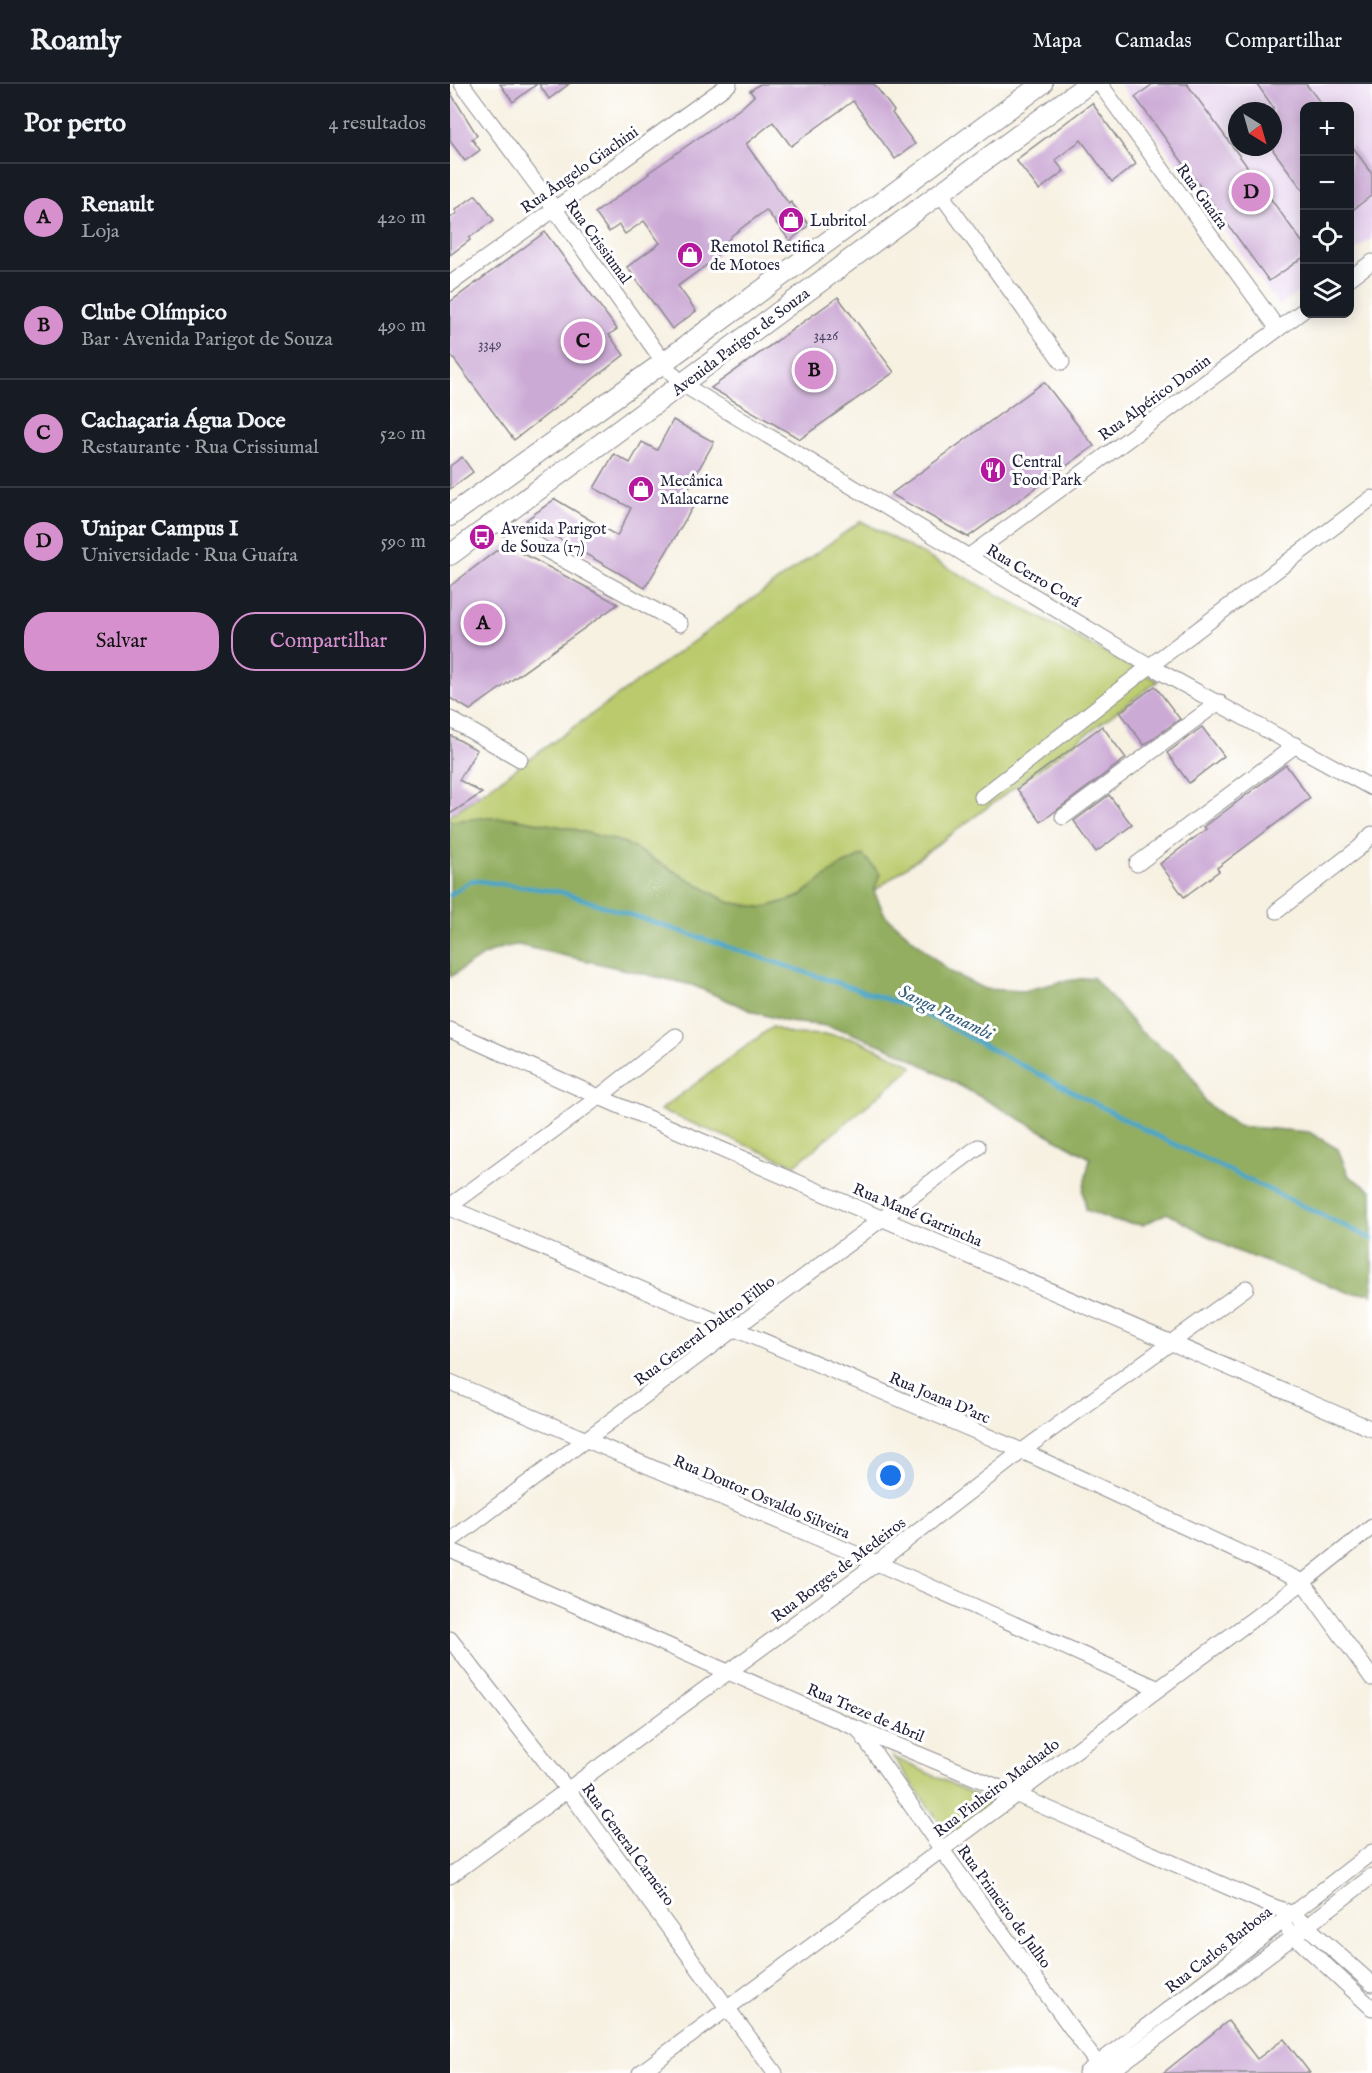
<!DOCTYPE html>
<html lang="pt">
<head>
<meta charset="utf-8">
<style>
  :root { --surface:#171b24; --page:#20242c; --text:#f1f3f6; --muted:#9ea1a6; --line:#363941; --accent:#d690ce }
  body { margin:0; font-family:"IM FELL English",serif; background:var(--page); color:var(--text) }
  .controls { position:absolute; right:18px; top:18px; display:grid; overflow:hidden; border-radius:12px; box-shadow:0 3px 15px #0003 }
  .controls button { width:54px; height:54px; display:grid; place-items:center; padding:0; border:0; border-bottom:2px solid var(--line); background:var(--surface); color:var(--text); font:30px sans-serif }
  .compass { position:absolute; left:778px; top:18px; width:54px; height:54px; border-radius:50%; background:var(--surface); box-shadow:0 3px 15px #0003; rotate:143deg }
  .you { position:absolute; left:441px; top:1392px; width:21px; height:21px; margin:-15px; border:4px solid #fff; border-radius:50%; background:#1a73e8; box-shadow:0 0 0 9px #1a73e833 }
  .badge { display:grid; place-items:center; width:39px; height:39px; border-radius:50%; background:var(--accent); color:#111; font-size:20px; font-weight:700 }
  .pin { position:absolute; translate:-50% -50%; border:3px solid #fff; box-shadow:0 2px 6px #0006 }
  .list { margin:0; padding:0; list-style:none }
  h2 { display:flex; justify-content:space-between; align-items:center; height:78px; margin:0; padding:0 24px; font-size:26px }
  h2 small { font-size:20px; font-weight:400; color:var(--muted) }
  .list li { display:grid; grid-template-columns:39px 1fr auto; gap:18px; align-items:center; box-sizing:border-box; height:108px; padding:0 24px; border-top:2px solid var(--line) }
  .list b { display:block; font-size:22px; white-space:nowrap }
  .list p { margin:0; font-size:20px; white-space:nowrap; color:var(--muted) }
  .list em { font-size:20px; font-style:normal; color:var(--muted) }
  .actions { display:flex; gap:12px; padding:18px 24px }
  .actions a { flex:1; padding:14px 0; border:2px solid var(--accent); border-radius:24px; text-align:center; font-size:21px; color:var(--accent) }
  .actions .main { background:var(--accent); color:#111 }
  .icon { flex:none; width:33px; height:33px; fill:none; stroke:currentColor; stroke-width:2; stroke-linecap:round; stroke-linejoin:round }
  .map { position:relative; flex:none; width:922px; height:1989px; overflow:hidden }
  header { display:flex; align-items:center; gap:36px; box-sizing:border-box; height:84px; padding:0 30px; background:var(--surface); border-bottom:2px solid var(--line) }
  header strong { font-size:28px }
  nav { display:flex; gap:33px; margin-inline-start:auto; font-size:21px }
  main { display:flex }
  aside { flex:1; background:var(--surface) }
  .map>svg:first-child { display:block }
  .built { fill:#e7d2ef; fill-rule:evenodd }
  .green { fill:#baca6c; stroke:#6e7654; stroke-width:1.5 }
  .forest { fill:#93ae60; stroke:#5a684e; stroke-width:1.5 }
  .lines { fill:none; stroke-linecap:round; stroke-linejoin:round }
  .stream { stroke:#4aa6c8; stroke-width:4.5 }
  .building { fill:#ccaad6 }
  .minor-casing { stroke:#8c8a8e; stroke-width:17 }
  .major-casing { stroke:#8c8a8e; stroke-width:22 }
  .minor { stroke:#fff; stroke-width:15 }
  .major { stroke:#fff; stroke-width:20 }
  .labels { text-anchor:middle; stroke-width:6; stroke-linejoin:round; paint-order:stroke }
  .number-label { font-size:14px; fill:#4c4462 }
  .street-label { font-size:16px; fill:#22223b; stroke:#fff }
  .poi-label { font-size:16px; fill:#22223b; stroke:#fff; text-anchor:start }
  .water-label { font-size:18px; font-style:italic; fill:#345d7a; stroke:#fff }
</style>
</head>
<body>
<header>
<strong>Roamly</strong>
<nav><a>Mapa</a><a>Camadas</a><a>Compartilhar</a></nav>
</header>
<main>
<aside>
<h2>Por perto<small>4 resultados</small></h2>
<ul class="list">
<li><span class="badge">A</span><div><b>Renault</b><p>Loja</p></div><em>420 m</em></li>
<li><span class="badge">B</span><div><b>Clube Olímpico</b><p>Bar · Avenida Parigot de Souza</p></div><em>490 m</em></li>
<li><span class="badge">C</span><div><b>Cachaçaria Água Doce</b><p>Restaurante · Rua Crissiumal</p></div><em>520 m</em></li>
<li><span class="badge">D</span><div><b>Unipar Campus I</b><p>Universidade · Rua Guaíra</p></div><em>590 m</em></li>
</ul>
<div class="actions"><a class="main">Salvar</a><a>Compartilhar</a></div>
</aside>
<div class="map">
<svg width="922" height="1989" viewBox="0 0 922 1989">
  <rect width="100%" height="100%" fill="#fff"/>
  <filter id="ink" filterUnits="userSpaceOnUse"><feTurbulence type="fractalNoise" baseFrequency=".0167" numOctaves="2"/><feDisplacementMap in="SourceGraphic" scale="12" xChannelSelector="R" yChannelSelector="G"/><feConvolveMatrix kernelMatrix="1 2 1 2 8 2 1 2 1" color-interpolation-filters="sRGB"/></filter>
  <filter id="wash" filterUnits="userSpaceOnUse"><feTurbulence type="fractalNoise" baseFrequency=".008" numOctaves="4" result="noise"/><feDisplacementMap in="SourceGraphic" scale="24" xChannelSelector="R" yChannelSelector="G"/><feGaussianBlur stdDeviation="1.35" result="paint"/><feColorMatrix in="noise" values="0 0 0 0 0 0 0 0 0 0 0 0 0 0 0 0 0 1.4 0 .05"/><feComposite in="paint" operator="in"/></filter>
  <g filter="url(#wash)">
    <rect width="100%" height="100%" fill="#f7f1e2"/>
    <path class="built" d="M670,0H922V154L900,171V22H854V204L829,222ZM787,27H823V63H787Z"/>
    <g class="green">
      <polygon points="411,437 708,597 424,807 388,783 349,813 313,824 278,818 175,759 119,744 61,734 0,737 0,732"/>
      <polygon points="322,943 341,950 382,951 405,955 456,978 463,983 345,1081 210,1026"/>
      <polygon points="443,1673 550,1722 502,1756"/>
    </g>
    <path class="forest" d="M32,734H61L119,744L175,759L278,818L313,824L349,813L388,783L413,771L430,790L424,807L435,831L500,888L535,905L573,907L610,898L643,893L690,947L729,976L745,997L755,1018L787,1042L859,1048L888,1065L899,1092L922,1107V1211L920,1209H900L784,1166L717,1129L693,1141L664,1137L636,1126L633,1107L640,1074L453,970L396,947L371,941L338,938L304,928L242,901L68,861C41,863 22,879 0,893V737Z"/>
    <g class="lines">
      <polyline class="stream" points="0,811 22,796 111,808 461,923 705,1051 922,1155"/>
    </g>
    <g id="blocks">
      <g class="building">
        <polygon points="50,0 87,0 63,18"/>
        <polygon points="89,0 119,0 99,15"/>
        <polygon points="310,0 424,0 444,27 442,29 465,60 445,75 403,17 341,62 323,38 296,60 339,120 341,118 359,141 340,157 316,126 281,152 262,177 228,202 246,227 222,245 177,183 210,159 194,137 175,150 169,141 159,148 145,129 199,90 198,89 291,24 304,12 300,7"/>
        <polygon points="703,0 737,0 855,162 855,172 819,197 685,13"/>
        <polygon points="807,0 856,0 873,22 855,22 855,109 823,66 823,23"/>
        <polygon points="0,8 27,51 22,55 30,66 15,77 0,57"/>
        <polygon points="642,19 686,80 662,98 631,56 605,76 614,87 589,106 566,76"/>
        <polygon points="900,59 922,90 922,111 900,128"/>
        <polygon points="26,111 44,136 19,154 20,156 0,171 0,134 7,129 5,126"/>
        <polygon points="95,148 167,245 159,251 174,271 64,356 0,270 0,218"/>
        <polygon points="388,213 444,288 350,355 261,304"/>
        <polygon points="594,298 644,362 518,453 441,410"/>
        <polygon points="223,336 264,358 235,410 247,416 195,504 76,436 105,415 167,452 181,424 144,404 164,370 180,379 192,358 207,366"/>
        <polygon points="12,373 23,388 0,405 0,382"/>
        <polygon points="55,460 168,520 20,626 0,614 0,502"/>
        <polygon points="705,602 730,635 694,661 670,628"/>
        <polygon points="652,642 676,674 591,738 567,705"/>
        <polygon points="752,643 774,672 739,699 717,669"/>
        <polygon points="0,651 27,666 9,696 32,709 0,730"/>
        <polygon points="836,681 860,714 767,784 769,787 734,813 710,780 756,745 754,743"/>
        <polygon points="659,711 682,741 646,768 624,737"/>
        <polygon points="778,1937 807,1975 834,1955 860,1989 713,1989"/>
      </g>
    </g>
  </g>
  <g filter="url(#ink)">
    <use href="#blocks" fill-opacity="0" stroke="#8c8a8e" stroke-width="1.5"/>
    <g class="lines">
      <g class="minor-casing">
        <g id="minor">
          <polyline points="12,0 104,124 220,287 232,300 700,582 922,704"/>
          <polyline points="650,0 828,245"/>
          <polyline points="490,109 612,278"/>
          <polyline points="900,194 922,178"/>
          <polyline points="0,200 279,0"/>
          <polyline points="45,438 230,540"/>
          <polyline points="518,473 854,226"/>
          <polyline points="0,635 70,675"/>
          <polyline points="532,713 700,582 922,414"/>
          <polyline points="613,733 769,618"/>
          <polyline points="687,780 846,661"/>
          <polyline points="827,827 909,764 922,750"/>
          <polyline points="0,946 149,1013 922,1345"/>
          <polyline points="0,1122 149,1013 226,952"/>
          <polyline points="0,1124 572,1367 853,1498 922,1594"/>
          <polyline points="0,1298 427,1479 707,1604"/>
          <polyline points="0,1457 528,1063"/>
          <polyline points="0,1466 408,1645 567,1711 819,1821 843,1830 922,1900"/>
          <polyline points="0,1555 117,1705 325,1989"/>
          <polyline points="408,1645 492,1766 654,1989"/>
          <polyline points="0,1792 427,1479 572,1367 796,1204"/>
          <polyline points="839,1847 922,1924"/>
          <polyline points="190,1989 853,1498 922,1443"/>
          <polyline points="636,1989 922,1768"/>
          <polyline points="659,1989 844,1852 922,1792"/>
        </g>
      </g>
      <g class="major-casing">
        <g id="major">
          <polyline points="0,432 232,265 592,0"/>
          <polyline points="0,471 638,0"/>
        </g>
      </g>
      <use href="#minor" class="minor"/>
      <use href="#major" class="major"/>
    </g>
  </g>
  <defs>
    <g id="shop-disc" transform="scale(1.35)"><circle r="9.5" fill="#b5179e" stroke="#fff"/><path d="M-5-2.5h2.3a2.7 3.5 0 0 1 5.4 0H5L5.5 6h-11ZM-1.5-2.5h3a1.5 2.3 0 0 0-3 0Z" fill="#fff"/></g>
    <g id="restaurant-disc" transform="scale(1.35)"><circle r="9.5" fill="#b5179e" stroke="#fff"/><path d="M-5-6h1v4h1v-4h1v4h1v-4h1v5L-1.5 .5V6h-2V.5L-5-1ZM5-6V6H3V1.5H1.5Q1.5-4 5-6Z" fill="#fff"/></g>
    <g id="bus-disc" transform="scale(1.35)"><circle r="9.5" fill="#b5179e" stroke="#fff"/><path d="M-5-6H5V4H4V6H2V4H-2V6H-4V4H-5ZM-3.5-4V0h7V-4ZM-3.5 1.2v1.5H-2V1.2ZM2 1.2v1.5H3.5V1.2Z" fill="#fff"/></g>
  </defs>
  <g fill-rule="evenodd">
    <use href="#shop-disc" x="341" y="136"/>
    <use href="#shop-disc" x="240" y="171"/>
    <use href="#restaurant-disc" x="543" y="386"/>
    <use href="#shop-disc" x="191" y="405"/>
    <use href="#bus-disc" x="32" y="453"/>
  </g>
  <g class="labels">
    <g class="number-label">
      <text x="376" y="256">3426</text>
      <text x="40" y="265">3349</text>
    </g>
    <g class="street-label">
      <text transform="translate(129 85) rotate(-35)" y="6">Rua Ângelo Giachini</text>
      <text transform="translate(753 112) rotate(54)" y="6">Rua Guaíra</text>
      <text transform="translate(149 157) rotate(54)" y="6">Rua Crissiumal</text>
      <text transform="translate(290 257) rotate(-37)" y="6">Avenida Parigot de Souza</text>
      <text transform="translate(704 313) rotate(-36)" y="6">Rua Alpérico Donin</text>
      <text transform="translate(584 491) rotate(31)" y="6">Rua Cerro Corá</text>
      <text transform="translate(468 1130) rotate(23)" y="6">Rua Mané Garrincha</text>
      <text transform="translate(254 1246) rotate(-37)" y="6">Rua General Daltro Filho</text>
      <text transform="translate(490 1313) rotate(23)" y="6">Rua Joana D'arc</text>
      <text transform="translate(312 1412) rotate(23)" y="6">Rua Doutor Osvaldo Silveira</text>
      <text transform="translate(388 1485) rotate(-37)" y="6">Rua Borges de Medeiros</text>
      <text transform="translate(416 1628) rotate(23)" y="6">Rua Treze de Abril</text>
      <text transform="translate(546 1703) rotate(-37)" y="6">Rua Pinheiro Machado</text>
      <text transform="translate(179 1760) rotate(54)" y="6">Rua General Carneiro</text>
      <text transform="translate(555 1822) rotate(54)" y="6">Rua Primeiro de Julho</text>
      <text transform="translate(768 1865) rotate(-38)" y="6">Rua Carlos Barbosa</text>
    </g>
    <g class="poi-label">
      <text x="360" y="142">Lubritol</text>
      <text x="260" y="168">Remotol Retifica<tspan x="260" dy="18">de Motoes</tspan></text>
      <text x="562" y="383">Central<tspan x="562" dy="18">Food Park</tspan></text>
      <text x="210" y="402">Mecânica<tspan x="210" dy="18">Malacarne</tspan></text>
      <text x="51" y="450">Avenida Parigot<tspan x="51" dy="18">de Souza (17)</tspan></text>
    </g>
    <g class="water-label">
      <text transform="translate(496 928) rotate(26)" y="6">Sanga Panambi</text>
    </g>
  </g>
</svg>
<div class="controls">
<button>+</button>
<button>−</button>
<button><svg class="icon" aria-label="locate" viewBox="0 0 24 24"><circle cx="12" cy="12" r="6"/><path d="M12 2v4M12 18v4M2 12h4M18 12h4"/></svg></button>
<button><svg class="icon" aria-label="layers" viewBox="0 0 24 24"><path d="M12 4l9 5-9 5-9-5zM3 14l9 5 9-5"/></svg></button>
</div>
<svg class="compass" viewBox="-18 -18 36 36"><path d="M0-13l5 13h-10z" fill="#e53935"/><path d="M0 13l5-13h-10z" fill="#9ea1a6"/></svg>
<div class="you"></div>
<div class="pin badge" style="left:33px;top:539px">A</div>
<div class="pin badge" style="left:364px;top:286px">B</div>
<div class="pin badge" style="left:133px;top:257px">C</div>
<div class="pin badge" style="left:801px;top:108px">D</div>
</div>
</main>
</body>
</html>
